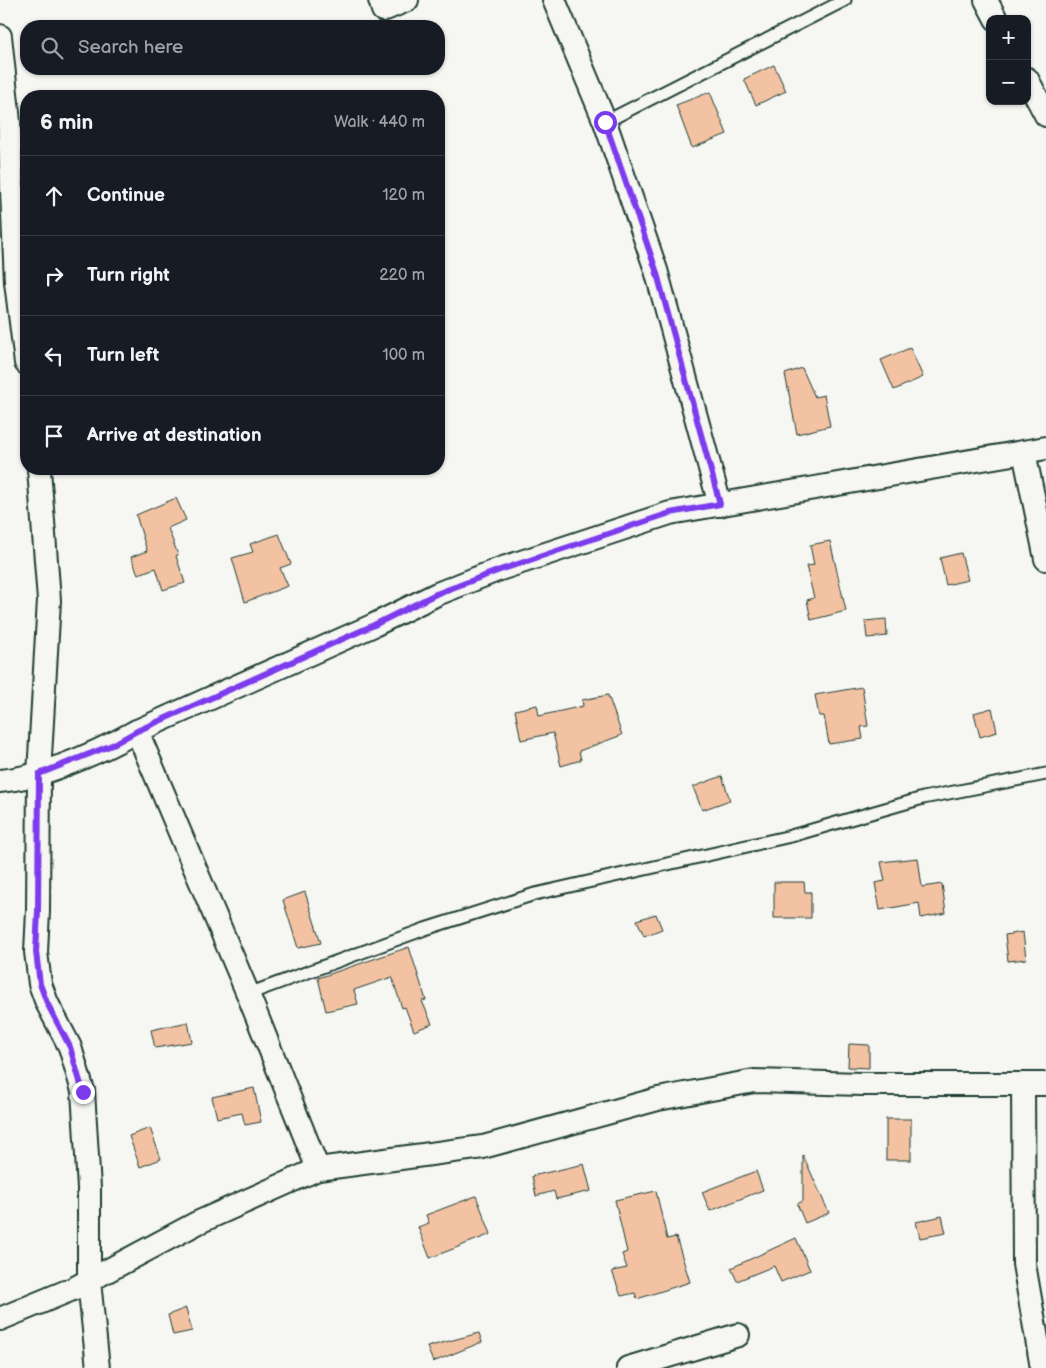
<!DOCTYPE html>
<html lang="en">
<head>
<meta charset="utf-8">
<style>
  :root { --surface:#171b24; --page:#242831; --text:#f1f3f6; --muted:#9ea1a6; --line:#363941 }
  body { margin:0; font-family:"Balsamiq Sans",sans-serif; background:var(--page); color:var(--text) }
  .controls { position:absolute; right:15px; top:15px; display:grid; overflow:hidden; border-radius:10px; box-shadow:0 1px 4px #0004 }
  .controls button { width:45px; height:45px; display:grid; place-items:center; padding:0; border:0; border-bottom:1px solid var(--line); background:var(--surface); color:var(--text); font:25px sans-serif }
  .stop { position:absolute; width:15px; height:15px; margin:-11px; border:4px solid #7c3aed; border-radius:50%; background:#fff }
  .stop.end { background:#7c3aed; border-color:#fff; box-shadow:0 1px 5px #0008 }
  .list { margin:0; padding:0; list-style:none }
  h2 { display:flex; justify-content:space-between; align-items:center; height:65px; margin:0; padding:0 20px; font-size:21px }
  h2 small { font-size:16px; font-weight:400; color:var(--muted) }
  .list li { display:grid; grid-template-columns:32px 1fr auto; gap:15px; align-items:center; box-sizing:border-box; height:80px; padding:0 20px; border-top:1px solid var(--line) }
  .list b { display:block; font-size:19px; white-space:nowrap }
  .list em { font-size:16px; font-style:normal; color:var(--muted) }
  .icon { flex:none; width:28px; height:28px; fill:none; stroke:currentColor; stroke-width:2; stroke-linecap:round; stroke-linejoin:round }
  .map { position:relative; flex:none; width:1046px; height:1368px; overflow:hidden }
  .search { position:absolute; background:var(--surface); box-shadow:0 1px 4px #0004; left:20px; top:20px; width:425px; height:55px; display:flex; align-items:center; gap:12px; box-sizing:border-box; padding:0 18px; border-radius:20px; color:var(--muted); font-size:19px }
  .panel { position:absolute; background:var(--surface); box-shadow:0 1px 4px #0004; left:20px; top:90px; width:425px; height:385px; border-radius:20px }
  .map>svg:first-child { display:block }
  .building { fill:#f2c2a2; stroke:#1f3d34 }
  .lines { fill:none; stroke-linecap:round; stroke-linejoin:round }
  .lane-casing { stroke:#1f3d34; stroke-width:15 }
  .street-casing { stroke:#1f3d34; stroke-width:26 }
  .lane { stroke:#f6f6f2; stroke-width:11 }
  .street { stroke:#f6f6f2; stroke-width:22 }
  .route { stroke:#7c3aed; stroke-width:6 }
</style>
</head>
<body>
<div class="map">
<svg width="1046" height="1368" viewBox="0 0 1046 1368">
  <rect width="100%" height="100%" fill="#f6f6f2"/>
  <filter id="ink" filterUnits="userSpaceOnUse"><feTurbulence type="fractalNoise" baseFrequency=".02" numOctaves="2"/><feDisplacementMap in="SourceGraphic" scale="10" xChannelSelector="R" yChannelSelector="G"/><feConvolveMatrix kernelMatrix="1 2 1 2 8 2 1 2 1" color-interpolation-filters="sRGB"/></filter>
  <g filter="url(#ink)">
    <g class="building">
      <polygon points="774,65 786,91 756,105 744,79"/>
      <polygon points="710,92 727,134 692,148 676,105"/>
      <polygon points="910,348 923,377 894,390 881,360"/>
      <polygon points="802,368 815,397 824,395 830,426 797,434 785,374"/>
      <polygon points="176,498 186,520 168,528 178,555 176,556 185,583 163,590 156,568 138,574 131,557 147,551 136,515"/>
      <polygon points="279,534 291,564 280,568 288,586 245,602 232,558 253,552 250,544"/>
      <polygon points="830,541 846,611 811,620 807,600 814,598 806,566 814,565 810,545"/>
      <polygon points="961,553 968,580 946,585 940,558"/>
      <polygon points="886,619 887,636 867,638 865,621"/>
      <polygon points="862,687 868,726 861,727 863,739 829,744 824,716 819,716 815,695"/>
      <polygon points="608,695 622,735 579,751 581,760 561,766 553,733 521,740 515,710 537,705 539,716 583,706 582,700"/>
      <polygon points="992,708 997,732 980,737 974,713"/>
      <polygon points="722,776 730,800 702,810 693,787"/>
      <polygon points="918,858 922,887 942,884 946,913 921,918 919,903 880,910 875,883 885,881 881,862"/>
      <polygon points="774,882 804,882 805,892 811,892 811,918 774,918"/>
      <polygon points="305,892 321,943 298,948 283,900"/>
      <polygon points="656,914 662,929 644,936 637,920"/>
      <polygon points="1023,932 1026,959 1008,961 1005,935"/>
      <polygon points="409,947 426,1000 422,1001 432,1024 414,1031 405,1007 402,1008 392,977 354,990 358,1004 326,1011 318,978"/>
      <polygon points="188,1022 192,1042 155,1048 151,1030"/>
      <polygon points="849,1044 869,1045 869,1068 848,1067"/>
      <polygon points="254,1088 261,1122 245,1125 242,1113 217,1118 212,1097"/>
      <rect x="886" y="1119" width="25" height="41"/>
      <polygon points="150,1128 161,1159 140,1167 129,1136"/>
      <polygon points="803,1155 829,1213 805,1223 797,1204 803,1201"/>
      <polygon points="584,1164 591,1191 556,1199 554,1191 536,1196 532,1176"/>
      <polygon points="756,1171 763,1190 710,1211 702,1192"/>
      <polygon points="656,1191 667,1239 676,1237 690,1282 637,1299 635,1293 621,1296 612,1271 627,1268 622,1254 627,1252 615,1200"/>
      <polygon points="476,1196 491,1234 430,1258 418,1227 429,1223 426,1215"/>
      <polygon points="942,1216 946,1233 920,1238 916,1222"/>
      <polygon points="796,1238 810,1270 781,1282 774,1266 737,1281 731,1268"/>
      <polygon points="186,1308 192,1331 173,1335 168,1315"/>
      <polygon points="479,1333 482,1342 433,1362 427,1347"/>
    </g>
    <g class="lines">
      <g class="lane-casing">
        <g id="lane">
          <polyline points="605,122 845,0"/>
          <polyline points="248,994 425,929 535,894 791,836 923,798 1046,774"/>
        </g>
      </g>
      <g class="street-casing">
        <g id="street">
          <polyline points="380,0 383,10 407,0"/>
          <polyline points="554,0 605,122 656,270 720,505"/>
          <polyline points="986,0 996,19"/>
          <polyline points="0,36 9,122 16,282 26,363"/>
          <polyline points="1027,79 1046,115"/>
          <polyline points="1024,452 1046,559"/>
          <polyline points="39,469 49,600 39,774 38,911 36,952 40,984 47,1003 70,1047 83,1091 89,1188 89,1281 98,1368"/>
          <polyline points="137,731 248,994 318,1169"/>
          <path d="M0,781C45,777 97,753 137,731L374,625L437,594L500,569L670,513L1046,448"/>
          <polyline points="1023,1084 1024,1264 1042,1368"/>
          <polyline points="0,1319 75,1288 197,1223 318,1169 483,1147 658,1099 754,1081 862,1084 1046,1084"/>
          <polyline points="628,1368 738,1335"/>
        </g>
      </g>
      <use href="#lane" class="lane"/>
      <use href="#street" class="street"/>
    </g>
  </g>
  <g class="lines" filter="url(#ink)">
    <polyline class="route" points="83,1092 70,1047 47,1003 40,984 36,952 38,911 39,774 112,745 137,731 374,625 436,594 500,570 670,513 720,504 656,270 605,122"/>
  </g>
</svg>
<div class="controls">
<button>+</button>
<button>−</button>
</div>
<div class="stop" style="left:605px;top:122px"></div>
<div class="stop end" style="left:83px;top:1092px"></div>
<div class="search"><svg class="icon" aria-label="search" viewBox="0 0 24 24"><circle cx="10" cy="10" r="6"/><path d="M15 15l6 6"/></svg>Search here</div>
<section class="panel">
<h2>6 min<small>Walk · 440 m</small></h2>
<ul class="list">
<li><svg class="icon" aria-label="ahead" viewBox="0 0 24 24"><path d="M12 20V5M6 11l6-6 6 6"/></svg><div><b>Continue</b></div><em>120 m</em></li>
<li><svg class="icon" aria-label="right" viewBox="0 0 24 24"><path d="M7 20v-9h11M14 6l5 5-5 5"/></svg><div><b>Turn right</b></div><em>220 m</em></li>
<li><svg class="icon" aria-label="left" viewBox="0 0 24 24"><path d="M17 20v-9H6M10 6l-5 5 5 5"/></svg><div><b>Turn left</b></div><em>100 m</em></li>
<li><svg class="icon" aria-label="arrive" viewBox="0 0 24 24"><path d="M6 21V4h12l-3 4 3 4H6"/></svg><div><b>Arrive at destination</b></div></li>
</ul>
</section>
</div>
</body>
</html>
